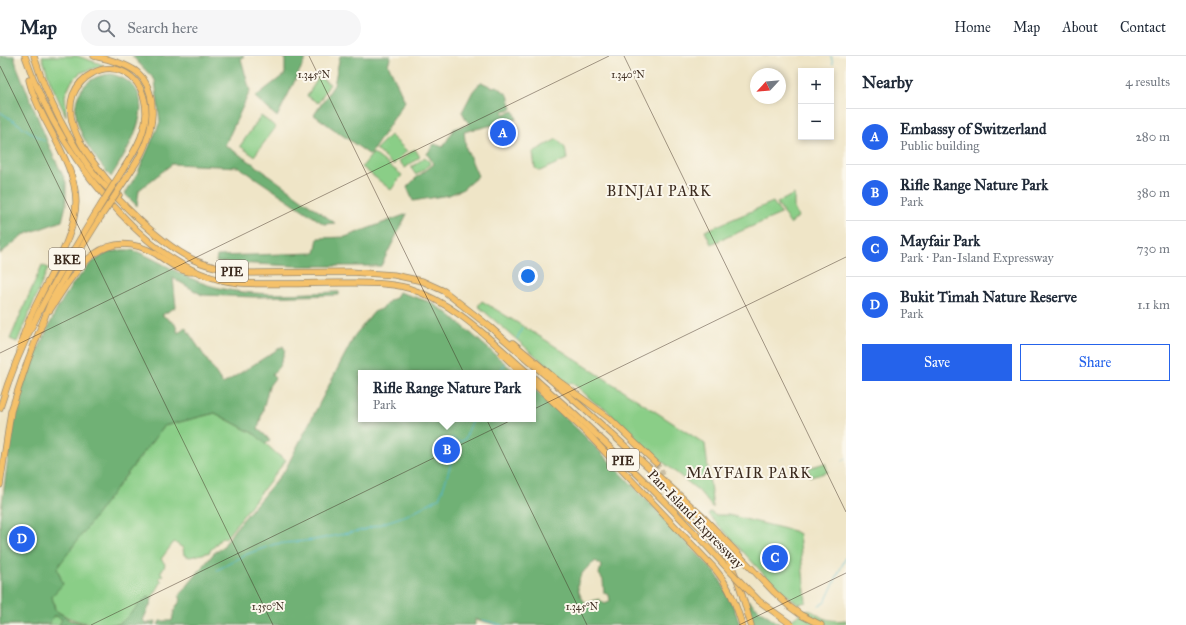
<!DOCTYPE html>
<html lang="en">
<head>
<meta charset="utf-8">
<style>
  :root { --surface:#fff; --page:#f6f6f7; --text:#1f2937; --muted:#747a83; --line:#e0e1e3; --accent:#2563eb }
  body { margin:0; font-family:"IM FELL Great Primer",serif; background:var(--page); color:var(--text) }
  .controls { position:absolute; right:12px; top:12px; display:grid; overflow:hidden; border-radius:0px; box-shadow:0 2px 6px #0003 }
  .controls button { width:36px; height:36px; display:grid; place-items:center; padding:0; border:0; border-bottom:1px solid var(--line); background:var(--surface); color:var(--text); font:20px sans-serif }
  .compass { position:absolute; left:750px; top:12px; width:36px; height:36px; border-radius:50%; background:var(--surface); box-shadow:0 2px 6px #0003; rotate:244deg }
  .you { position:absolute; left:528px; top:220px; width:14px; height:14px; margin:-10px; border:3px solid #fff; border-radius:50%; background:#1a73e8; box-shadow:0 0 0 6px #1a73e833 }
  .badge { display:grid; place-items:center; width:26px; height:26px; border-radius:50%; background:var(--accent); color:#fff; font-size:13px; font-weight:700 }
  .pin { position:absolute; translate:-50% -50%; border:2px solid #fff; box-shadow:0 1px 4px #0006 }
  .popup { position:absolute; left:358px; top:314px; width:178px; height:52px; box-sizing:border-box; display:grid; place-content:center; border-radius:0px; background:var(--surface); filter:drop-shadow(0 1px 3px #0005); font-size:13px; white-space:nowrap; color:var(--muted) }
  .popup b { font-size:15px; color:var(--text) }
  .popup::after { content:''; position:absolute; left:50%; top:100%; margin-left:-8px; border:8px solid transparent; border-top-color:var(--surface) }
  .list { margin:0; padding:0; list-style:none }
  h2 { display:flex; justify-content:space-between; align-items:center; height:52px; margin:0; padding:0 16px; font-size:17px }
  h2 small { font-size:13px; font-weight:400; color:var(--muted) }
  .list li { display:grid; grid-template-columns:26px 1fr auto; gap:12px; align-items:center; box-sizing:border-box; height:56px; padding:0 16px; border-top:1px solid var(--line) }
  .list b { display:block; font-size:15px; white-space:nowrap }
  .list p { margin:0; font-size:13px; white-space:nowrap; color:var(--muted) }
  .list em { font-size:13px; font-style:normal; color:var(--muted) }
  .actions { display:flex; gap:8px; padding:12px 16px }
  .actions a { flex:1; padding:9px 0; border:1px solid var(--accent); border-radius:0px; text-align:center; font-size:14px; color:var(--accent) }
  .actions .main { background:var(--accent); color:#fff }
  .icon { flex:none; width:22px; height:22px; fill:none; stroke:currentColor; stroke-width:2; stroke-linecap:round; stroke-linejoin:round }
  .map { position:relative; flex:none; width:846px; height:569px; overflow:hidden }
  header { display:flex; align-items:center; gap:24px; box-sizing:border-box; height:56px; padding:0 20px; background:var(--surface); border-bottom:1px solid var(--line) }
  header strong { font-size:19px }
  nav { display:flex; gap:22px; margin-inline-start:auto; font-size:14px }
  .search { width:280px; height:36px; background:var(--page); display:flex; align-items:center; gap:10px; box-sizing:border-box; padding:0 14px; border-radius:22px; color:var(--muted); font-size:15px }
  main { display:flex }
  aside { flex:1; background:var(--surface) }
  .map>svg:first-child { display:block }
  .green { fill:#8ace87; stroke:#627c52 }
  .forest { fill:#6fb174; stroke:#556e49; fill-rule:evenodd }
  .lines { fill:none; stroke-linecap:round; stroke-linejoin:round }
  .stream { stroke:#50b8ce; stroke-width:1 }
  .motorway-tunnel { stroke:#cbc0a5; stroke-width:5.5; stroke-dasharray:5.5 3; stroke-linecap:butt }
  .motorway-casing { stroke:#958872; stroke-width:7 }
  .motorway { stroke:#f5c16b; stroke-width:5.5 }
  .motorway-bridge-casing { stroke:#958872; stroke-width:7; stroke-linecap:butt }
  .motorway-bridge { stroke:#f5c16b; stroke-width:5.5 }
  .ticks { fill:none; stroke:#3b2a1e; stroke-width:1; stroke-opacity:0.45 }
  .labels { text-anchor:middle; stroke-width:4; stroke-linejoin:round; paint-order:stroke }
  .shield { fill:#fbf7ec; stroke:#75685c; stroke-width:1 }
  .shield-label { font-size:13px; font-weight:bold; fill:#3b2a1e }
  .street-label { font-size:14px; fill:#3b2a1e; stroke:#fbf7ec }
  .neighbourhood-label { font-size:15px; letter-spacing:1px; fill:#3b2a1e; stroke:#fbf7ec }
  .ticks-label { font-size:10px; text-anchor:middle; fill:#3b2a1e; stroke:#fbf7ec; stroke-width:4; stroke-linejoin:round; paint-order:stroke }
</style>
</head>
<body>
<header>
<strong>Map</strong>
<div class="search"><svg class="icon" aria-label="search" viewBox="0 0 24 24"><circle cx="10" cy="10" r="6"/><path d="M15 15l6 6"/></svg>Search here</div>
<nav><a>Home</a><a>Map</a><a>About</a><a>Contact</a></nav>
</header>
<main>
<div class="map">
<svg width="846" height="569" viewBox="0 0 846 569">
  <rect width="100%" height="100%" fill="#fbf7ec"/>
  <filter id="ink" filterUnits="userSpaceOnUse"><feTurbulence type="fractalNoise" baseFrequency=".025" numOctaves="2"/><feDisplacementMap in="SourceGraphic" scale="8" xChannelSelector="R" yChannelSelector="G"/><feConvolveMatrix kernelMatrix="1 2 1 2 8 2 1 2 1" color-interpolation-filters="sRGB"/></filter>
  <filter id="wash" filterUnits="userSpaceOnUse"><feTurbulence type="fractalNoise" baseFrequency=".012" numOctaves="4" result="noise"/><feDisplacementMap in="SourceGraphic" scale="16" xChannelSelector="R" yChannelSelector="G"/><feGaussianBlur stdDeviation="0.9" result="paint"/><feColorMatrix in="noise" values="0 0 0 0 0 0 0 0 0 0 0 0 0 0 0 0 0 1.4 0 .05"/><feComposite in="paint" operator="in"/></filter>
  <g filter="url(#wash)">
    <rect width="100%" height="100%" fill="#efe5c7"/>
    <g class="green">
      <polygon points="42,0 77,0 104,9 80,17 72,25 65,39 66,60 50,25"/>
      <polygon points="319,21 330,28 318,47 307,40"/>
      <polygon points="261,60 276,71 254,100 240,90"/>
      <polygon points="390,79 407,95 393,109 376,93"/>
      <polygon points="557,83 565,92 567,103 540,115 535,112 533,96"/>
      <polygon points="415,93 420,101 405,112 399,105"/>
      <polygon points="373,97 402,119 391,134 362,111"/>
      <polygon points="425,101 431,108 416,119 411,112"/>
      <polygon points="794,138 794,153 798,161 790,168 777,147"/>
      <polygon points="773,146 781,158 711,188 705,175"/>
      <polygon points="42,209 48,212 17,286 10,283"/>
      <polygon points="482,245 547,285 705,388 713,452 699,435 628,378 606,353 595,347 573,327 568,328 478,250"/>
      <path d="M215,357L256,379L278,399L286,404L225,483L222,481L213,492L210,494V496L190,501L184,499L183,492L174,486L161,503L165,508L164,511L160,517L163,519L159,522L162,525L152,542H146L122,566L119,568C91,568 79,569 55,554L54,546V559L62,563L66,569H0V462L117,431L164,370Z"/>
      <polygon points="825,407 828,416 811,421 808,412"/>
      <polygon points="710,456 715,459 728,459 794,475 799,478 806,546 798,548 771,526 708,458"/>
      <path d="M806,554C813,554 817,559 823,562C831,565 838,565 846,564V568L784,569Z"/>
    </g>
    <g class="forest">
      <polygon points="0,0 14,0 17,11 52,97 66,126 66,149 62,165 23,179 0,198"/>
      <polygon points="132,0 244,0 241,3 250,35 225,89 252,107 335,167 324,168 239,111 172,108 139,134 137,150 125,138 138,116 160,66 155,24"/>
      <polygon points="285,0 307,0 277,61 255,41 285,18"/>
      <polygon points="340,0 391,0 388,8 405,45 370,99 314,59 334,29"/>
      <path d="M111,18C168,33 129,91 111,121C94,101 62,61 82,33C89,23 99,19 111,18Z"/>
      <polygon points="481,26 492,31 497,30 508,39 512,53 503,55 504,58 514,55 517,63 464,76 466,92 478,120 463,133 449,139 413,145 407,131 416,122 434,108 427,98 434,88 443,91 454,73 469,68 462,56 473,35"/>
      <polygon points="407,158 381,210 295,210 216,206 217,200 315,197 318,182 345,181"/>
      <path d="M122,194H131L138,196C162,206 183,221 208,229C250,242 296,237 339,236V239L255,241L202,239L173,222L176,251L162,259L175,268L178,277L185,271L223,328L283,290L285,294L280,309L272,319L275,322L269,330L258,373L267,381L270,385L265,388L256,379L215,357L164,370L117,431L57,512L63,528L52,540L55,554L70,564L88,569H59L62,563L54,559L49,568L0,569V462L11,380L15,357L26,319L57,253L72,229L91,207L107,197Z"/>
      <path d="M399,236L430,246L449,258L516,317H361V363H533V332C598,389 655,454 715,516C726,533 734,550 740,569H497L475,563V569H158L160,565H172L174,555L181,543L179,540L214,497L223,491L235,473L285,414L355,279L374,256L383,252L390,244L396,242ZM596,505L601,510L599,518L603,524L604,537L609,539L610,545L605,548L599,543L586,547C583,544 580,540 579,536C574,522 586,512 596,505Z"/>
      <polygon points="147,541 152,542 151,547 143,564 146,568 156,565 155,569 100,569 119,568 122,566"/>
      <polygon points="748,544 761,555 781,569 754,569 750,558"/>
    </g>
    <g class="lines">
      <g class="stream">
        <polyline points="831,0 833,8"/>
        <polyline points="0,56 44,85"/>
        <polyline points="517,283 522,272"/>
        <polyline points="499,317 506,306"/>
        <polyline points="843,405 846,402"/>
        <polyline points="217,514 247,498 275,488 314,484 363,474 407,459 439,442 444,430 452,404 448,384 452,382 460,386 465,383 473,363"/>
        <polyline points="819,549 824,547 826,544 846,501"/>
        <polyline points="482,564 502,569"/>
      </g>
    </g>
  </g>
  <g filter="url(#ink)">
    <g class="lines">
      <polyline class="motorway-tunnel" points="656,407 661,414 668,434 677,448"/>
      <g class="motorway-casing">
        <g id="motorway">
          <path d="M25,0C45,60 78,113 122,159C153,193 192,223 240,227C273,229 307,227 340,227C363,227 386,226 408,232C456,247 491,285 528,317"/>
          <path d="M34,0C47,42 68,84 95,119C105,131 117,141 127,152C147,172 169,192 194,204C212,212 231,215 250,217L351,216L394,219L422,225L444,235L490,271L583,352L677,437L703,461L774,536L790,551L801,559L821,569"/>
          <path d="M94,0C108,3 125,7 137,16C155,32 155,62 147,83C143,97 135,109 127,121"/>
          <path d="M119,139C102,116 80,95 72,66C70,57 70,48 73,39C77,29 83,22 93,17C115,5 138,19 144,42C147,52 146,65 143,75C139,90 130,102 122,115"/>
          <path d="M50,254C75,215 102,167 156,198C167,205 180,217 194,216"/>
          <polyline points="513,287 557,324 609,362 656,407"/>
          <path d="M20,296C20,284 26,273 30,262C45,226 75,184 76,146C76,105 38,63 29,24"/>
          <polyline points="502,298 522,317"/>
          <path d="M533,321C602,381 667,446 728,513"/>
          <path d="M533,327L588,378L715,513C729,530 736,548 742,569"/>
          <path d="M0,352C21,281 56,222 94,160"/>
          <polyline points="0,429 11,355 28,304 51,245 80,194 100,162"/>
          <path d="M677,448C693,466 713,481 727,502C739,522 744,547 751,569"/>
        </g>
      </g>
      <use href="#motorway" class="motorway"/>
      <g class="motorway-bridge-casing">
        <g id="motorway-bridge">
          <polyline points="94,160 122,115"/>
          <polyline points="100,162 127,121"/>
          <polyline points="728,513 759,545 792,569"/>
        </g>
      </g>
      <use href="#motorway-bridge" class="motorway-bridge"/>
    </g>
  </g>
  <path class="ticks" d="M309,0L587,569M624,0L846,456M0,10L273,569M0,297L609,0M91,569L846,201M739,569L846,517"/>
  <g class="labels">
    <g class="shield">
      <rect x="49" y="192" width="36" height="22" rx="3"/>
      <rect x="216" y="204" width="32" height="22" rx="3"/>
      <rect x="607" y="393" width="32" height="22" rx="3"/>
    </g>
    <g class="shield-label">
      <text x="67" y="208">BKE</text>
      <text x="232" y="220">PIE</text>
      <text x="623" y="409">PIE</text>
    </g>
    <g class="street-label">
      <text transform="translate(696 463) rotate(46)" y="5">Pan-Island Expressway</text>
    </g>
    <g class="neighbourhood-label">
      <text x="659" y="140">BINJAI PARK</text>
      <text x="749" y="422">MAYFAIR PARK</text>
    </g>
  </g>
  <g class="ticks-label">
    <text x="314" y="22">1.345°N</text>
    <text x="628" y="22">1.340°N</text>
    <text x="268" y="554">1.350°N</text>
    <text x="582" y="554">1.345°N</text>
  </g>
</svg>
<div class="controls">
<button>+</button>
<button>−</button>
</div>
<svg class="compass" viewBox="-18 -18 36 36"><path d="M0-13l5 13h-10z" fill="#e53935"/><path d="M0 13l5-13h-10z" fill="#747a83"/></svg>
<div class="you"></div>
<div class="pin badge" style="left:503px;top:77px">A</div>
<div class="pin badge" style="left:447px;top:394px">B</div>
<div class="popup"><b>Rifle Range Nature Park</b>Park</div>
<div class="pin badge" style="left:775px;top:502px">C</div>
<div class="pin badge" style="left:22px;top:483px">D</div>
</div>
<aside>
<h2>Nearby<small>4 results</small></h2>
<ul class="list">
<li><span class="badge">A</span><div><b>Embassy of Switzerland</b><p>Public building</p></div><em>280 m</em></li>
<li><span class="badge">B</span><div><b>Rifle Range Nature Park</b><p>Park</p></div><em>380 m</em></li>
<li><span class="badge">C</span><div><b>Mayfair Park</b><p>Park · Pan-Island Expressway</p></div><em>730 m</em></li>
<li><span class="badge">D</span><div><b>Bukit Timah Nature Reserve</b><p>Park</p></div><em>1.1 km</em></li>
</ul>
<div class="actions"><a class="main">Save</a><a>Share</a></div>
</aside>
</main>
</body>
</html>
